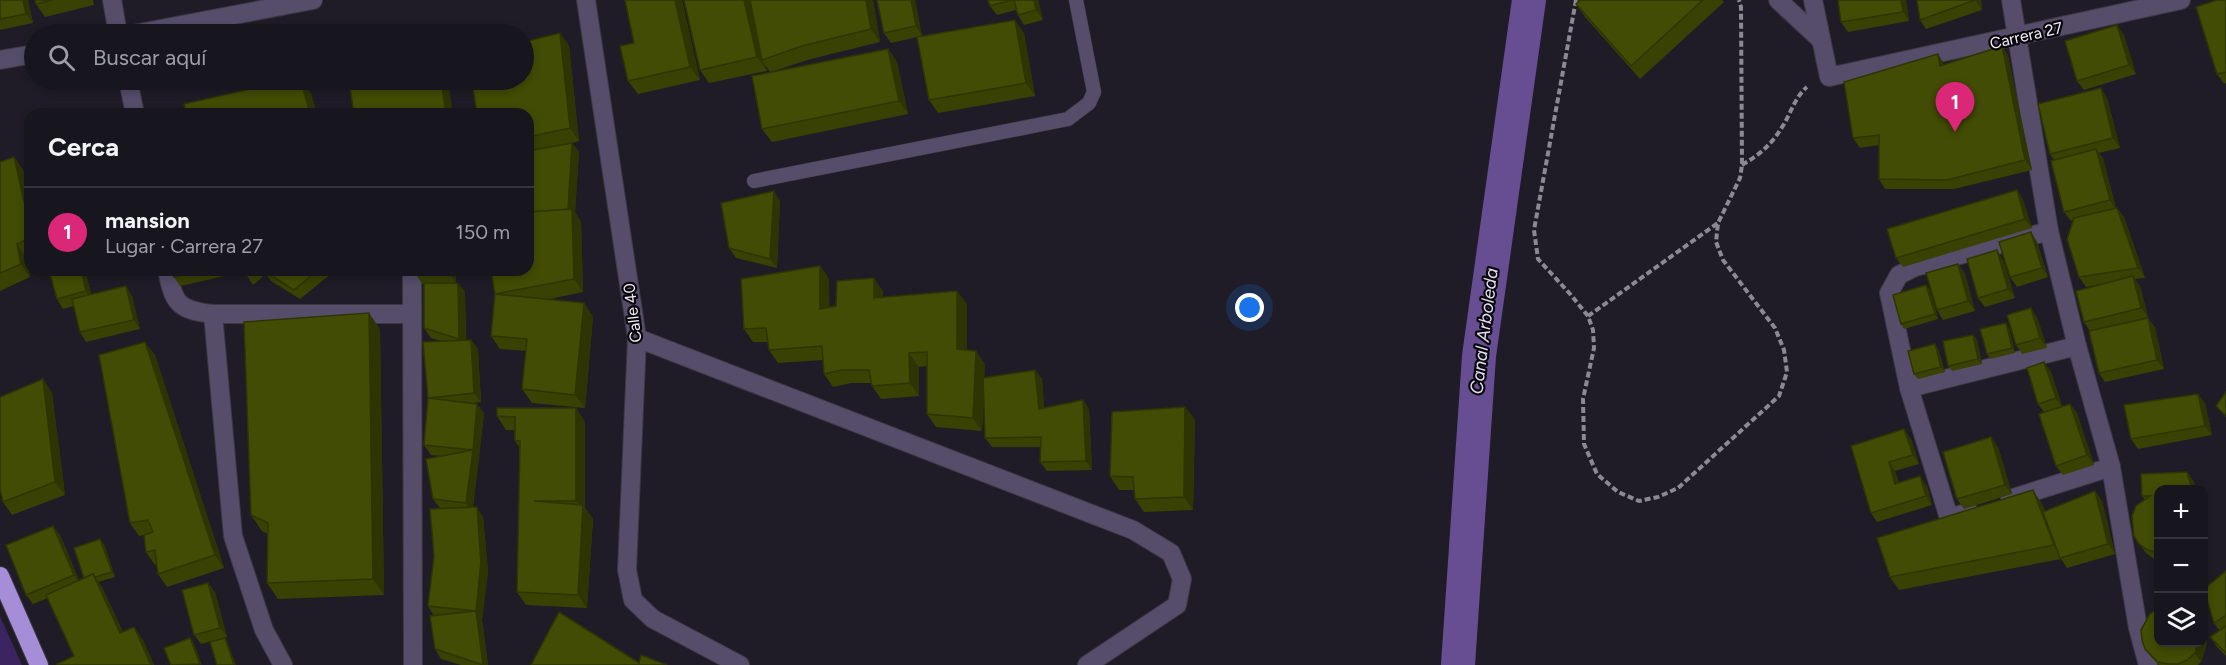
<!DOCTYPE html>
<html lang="es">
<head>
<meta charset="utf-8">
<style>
  :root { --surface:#17151d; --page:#24222a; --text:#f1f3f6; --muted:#9e9fa4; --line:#36343b; --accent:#db2777 }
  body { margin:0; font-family:Figtree,sans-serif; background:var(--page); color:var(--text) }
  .controls { position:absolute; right:18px; bottom:18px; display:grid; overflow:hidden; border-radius:12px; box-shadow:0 3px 9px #0003 }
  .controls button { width:54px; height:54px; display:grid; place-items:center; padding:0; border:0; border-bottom:2px solid var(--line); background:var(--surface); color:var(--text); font:30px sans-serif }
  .you { position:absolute; left:1250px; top:308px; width:21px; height:21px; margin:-15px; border:4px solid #fff; border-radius:50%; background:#1a73e8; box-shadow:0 0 0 9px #1a73e833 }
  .badge { display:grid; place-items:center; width:39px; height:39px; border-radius:50%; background:var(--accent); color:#fff; font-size:20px; font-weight:700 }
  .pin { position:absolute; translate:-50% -50px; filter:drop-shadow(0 2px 3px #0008) }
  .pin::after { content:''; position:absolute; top:32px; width:21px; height:18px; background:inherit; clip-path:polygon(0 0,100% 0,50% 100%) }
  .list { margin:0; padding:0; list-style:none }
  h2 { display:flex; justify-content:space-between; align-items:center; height:78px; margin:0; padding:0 24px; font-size:26px }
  h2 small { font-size:20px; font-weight:400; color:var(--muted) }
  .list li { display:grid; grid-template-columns:39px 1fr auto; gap:18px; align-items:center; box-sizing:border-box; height:90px; padding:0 24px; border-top:2px solid var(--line) }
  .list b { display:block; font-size:22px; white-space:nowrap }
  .list p { margin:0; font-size:20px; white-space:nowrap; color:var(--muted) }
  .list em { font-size:20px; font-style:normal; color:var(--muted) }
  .icon { flex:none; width:33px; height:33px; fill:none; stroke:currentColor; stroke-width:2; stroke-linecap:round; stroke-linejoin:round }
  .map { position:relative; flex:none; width:2226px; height:665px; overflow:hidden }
  .search { position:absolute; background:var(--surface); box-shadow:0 3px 9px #0003; left:24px; top:24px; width:510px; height:66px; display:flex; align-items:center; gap:15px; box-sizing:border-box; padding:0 21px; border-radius:33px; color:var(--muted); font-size:22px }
  .panel { position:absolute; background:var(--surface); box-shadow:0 3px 9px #0003; left:24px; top:108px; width:510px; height:168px; border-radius:18px }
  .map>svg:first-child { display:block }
  .green { fill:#3b245f }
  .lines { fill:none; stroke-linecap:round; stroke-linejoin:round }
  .canal { stroke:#674e93; stroke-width:34 }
  .lane-casing { stroke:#3c3944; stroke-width:15 }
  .street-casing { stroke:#3c3944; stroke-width:20 }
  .highway-casing { stroke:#3c3944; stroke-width:20 }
  .path { stroke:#8c8993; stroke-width:4; stroke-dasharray:6 3; stroke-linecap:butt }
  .lane { stroke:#564d6b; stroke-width:14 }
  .street { stroke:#564d6b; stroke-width:18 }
  .highway { stroke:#a68dd8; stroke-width:18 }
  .wall { fill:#394103 }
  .shaded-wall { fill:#2e3503 }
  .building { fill:#424c04; stroke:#2e3503; stroke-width:1.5 }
  .labels { text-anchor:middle; stroke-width:4.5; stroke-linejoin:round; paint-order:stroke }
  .street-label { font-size:16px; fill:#efecf5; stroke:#09070c }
  .water-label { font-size:18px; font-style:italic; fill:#e4def3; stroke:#09070c }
</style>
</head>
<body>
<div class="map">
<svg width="2226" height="665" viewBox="0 0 2226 665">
  <rect width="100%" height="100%" fill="#1f1c27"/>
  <polygon class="green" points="0,616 22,665 0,665"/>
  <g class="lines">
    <polyline class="canal" points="1458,665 1479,356 1529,0"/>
    <g class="lane-casing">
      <polyline id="lane" points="754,181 1068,119 1089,103 1094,92 1076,0"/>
    </g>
    <g class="street-casing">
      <g id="street">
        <polyline points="112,0 118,34"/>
        <polyline points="586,0 637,338 627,570 633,600 653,619 740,665"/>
        <polyline points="1778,0 1821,40"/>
        <polyline points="1813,0 1829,77 2181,0"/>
        <polyline points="2011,0 2049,231 2077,346 2111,467 2138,628 2148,665"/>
        <polyline points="134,34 313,0"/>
        <polyline points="0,60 34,54"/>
        <polyline points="128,80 135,114"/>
        <path d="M167,270C174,304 178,310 213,314H412"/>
        <polyline points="412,270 413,665"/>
        <polyline points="213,314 233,536 264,630 283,665"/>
        <polyline points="637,338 1133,530 1171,553 1182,579 1177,605 1087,665"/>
        <polyline points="1909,388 2077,346"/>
        <polyline points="2010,499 2111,467"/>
        <polyline points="1969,512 1949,518 1909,388 1889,293 1899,275 1915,267 2049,231"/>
      </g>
    </g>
    <g class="highway-casing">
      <polyline id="highway" points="0,576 39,665"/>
    </g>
    <g class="path">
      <polyline points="1576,0 1534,230 1538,259 1571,295 1588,316 1593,330 1594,348 1583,399 1584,444 1597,474 1618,492 1639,501 1658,497 1678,488 1779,396 1787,372 1784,350 1775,328 1723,260 1716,242 1718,223 1740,178 1742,165 1741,7 1739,0"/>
      <path d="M1742,165C1762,153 1772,144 1784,124C1791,112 1796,96 1807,87"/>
      <polyline points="1588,316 1718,223"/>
    </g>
    <use href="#lane" class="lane"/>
    <use href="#street" class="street"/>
    <use href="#highway" class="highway"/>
  </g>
  <g class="wall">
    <polygon points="0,0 28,0 33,23 0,30"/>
    <polygon points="35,0 93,0 94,5 45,17 36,4"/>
    <polygon points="625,0 682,0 700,80 638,94 628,81 634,43"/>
    <polygon points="873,0 880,42 811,59 771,72 888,49 897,62 908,114 772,142 762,129 771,73 765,65 767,71 709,83 700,70"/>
    <polygon points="915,0 922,36 891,43 884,33"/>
    <polygon points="988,0 1038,0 1043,20 1024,25 1018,15 1016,10 997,15 990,6"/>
    <polygon points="1580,0 1722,0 1724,2 1640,79 1585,17 1576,4"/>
    <polygon points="1838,0 1906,0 1909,21 1848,32 1841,22"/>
    <polygon points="1917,0 1981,0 1982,10 1926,29 1920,20"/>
    <polygon points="2226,0 2226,83 2224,84 2217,74"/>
    <polygon points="560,33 569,46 579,141 572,143 579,152 575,212 581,222 583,292 545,300 584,303 593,317 585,408 532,403 522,389 526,351 500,349 491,336 495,294 516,271 528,270 528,114"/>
    <polygon points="1024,33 1035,96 938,113 929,100"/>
    <polygon points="2124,35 2136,74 2084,90 2077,81"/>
    <polygon points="2002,46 2008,56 2032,170 1954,189 1885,189 1879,179 1879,145 1860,148 1853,138 1944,64 1945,65"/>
    <polygon points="2101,88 2107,98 2120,148 2099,153 2103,158 2116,208 2124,217 2145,278 2135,279 2140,286 2148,317 2124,323 2155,327 2164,369 2105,382 2099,373 2090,331 2084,322 2101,284 2086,287 2079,277 2074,220 2071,221 2064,212 2054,160 2050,154"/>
    <polygon points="14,157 23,170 30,200 30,256 26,257 30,277 0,291 0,162"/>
    <polygon points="2017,190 2023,200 2032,228 1903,267 1896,258"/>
    <polygon points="780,201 777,268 736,258 729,248"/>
    <polygon points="2031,232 2037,242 2048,277 2017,287 2010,277"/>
    <polygon points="2003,260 2015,298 1985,307 1978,298"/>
    <polygon points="1958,264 1965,274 1975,311 1943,320 1937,310"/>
    <polygon points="820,266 829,279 829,307 883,291 883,297 967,304 967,350 985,364 984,378 1035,370 1042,379 1044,408 1089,409 1092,470 1047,471 1040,462 1041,447 992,447 985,438 984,394 982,431 936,427 927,414 927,366 919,367 919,396 881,399 872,386 871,383 851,383 833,387 824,374 823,360 778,363 769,350 768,342 753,342 744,329"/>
    <polygon points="49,270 85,270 91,294 132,296 140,329 86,342 80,332 74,306 63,309 57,299"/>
    <polygon points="171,270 234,270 234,274 180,286 174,277"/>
    <polygon points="243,270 336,270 300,299 271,281 266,274 253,285"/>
    <polygon points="416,270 456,270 456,283 458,283 465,292 466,340 471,340 478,349 481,402 473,403 477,404 484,413 473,507 483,517 488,571 482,620 488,665 461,665 441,659 435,649 434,616 428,606 440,508 433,499 442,456 431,455 424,445 428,398 442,341 431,338 424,328 424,284 422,284 416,274"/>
    <polygon points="1926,285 1930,290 1938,319 1904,329 1901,324"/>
    <polygon points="2037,317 2047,348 2022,354 2016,345"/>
    <polygon points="2009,328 2015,353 1990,359 1987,354"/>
    <polygon points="380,329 384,595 278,599 267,583 268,534 262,531 251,515"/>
    <polygon points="1973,335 1977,340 1982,364 1952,371 1948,366"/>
    <polygon points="1938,349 1945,372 1918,379 1914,374"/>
    <polygon points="155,355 224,568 167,587 158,574 157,564 155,565 146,552 144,535 139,536 130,523"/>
    <polygon points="2044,362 2051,372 2062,406 2070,404 2077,413 2094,465 2063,475 2056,466 2044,412 2038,404"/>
    <polygon points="43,379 52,393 65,495 12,515 3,502"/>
    <polygon points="2205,403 2212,435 2138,449 2131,439"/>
    <polygon points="1185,407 1195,420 1193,510 1144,512 1135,499 1134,490 1119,490 1110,476"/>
    <polygon points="576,408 585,422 585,508 593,519 587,608 526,605 517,592 520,448 515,441 515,430 506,430 497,416"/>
    <polygon points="1911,439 1919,464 1895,471 1899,483 1927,486 1932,505 1877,522 1871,513 1851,446"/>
    <polygon points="1998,447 2012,494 1964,509 1957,499"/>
    <polygon points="2187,472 2194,482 2196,489 2158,489 2158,561 2154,559 2146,553 2134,536 2145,500 2142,496"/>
    <polygon points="2095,491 2102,501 2115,554 2067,568 2061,559 1899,590 1890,577 2042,504 2045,511"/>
    <polygon points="60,535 79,580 84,578 104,544 115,577 98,582 102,587 123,632 143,640 154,665 57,665 74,656 48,598 33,604 26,595"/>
    <polygon points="2226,571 2226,656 2217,647 2210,637 2220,631 2214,623"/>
    <polygon points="215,592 227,637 225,638 228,643 220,639 201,644 194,635"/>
    <polygon points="2205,633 2207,643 2201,662 2198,665 2159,665 2152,658 2145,649"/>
  </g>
  <g class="shaded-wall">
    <polygon points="23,0 28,0 33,23 26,14"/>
    <polygon points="675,0 682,0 700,80 690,67"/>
    <polygon points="744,0 751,0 762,60 765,65 767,71 757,57"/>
    <polygon points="866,0 873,0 880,42 871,29"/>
    <polygon points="911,0 915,0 922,36 916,26"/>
    <polygon points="1034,0 1038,0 1043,20 1036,10"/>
    <polygon points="1901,0 1906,0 1909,21 1903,12"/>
    <polygon points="1975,0 1981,0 1982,10"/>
    <polygon points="1015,20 1024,33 1035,96 1026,83"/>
    <polygon points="2117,25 2124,35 2136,74 2129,65"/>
    <polygon points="560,33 569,46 579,141 570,128"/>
    <polygon points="2002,46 2008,56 2032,170 2025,160"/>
    <polygon points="888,49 897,62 908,114 899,101"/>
    <polygon points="1938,54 1944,64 1947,76 1940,66"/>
    <polygon points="301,80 302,80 311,93 317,114 310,114"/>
    <polygon points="441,80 448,80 453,114 446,114"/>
    <polygon points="2101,88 2107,98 2120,148 2113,138"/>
    <polygon points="572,143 579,152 575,212 581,222 583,292 574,279 568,213"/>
    <polygon points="2096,149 2103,158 2116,210 2110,200"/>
    <polygon points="14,157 23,170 30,200 30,227"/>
    <polygon points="2017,190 2023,200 2032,228 2025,219"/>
    <polygon points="774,191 780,201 777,268 770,259"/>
    <polygon points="2117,208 2124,217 2145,278 2138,268"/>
    <polygon points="2031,232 2037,242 2048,277 2042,268"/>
    <polygon points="17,244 26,257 30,277 21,264"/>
    <polygon points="1997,250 2003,260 2015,298 2008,289"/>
    <polygon points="1958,264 1965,274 1975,311 1968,301"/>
    <polygon points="820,266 829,279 830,322 820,309"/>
    <polygon points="81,270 85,270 93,301 86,291"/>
    <polygon points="449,270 456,270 456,283 449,274"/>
    <polygon points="2133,276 2140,286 2148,317 2141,308"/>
    <polygon points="874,278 883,291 883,311 874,298"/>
    <polygon points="458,283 465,292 466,348 459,339"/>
    <polygon points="1926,285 1930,290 1938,319 1935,314"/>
    <polygon points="126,286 132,296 140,329 134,320"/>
    <polygon points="957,291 967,304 967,362 957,349"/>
    <polygon points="584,303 593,317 585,408 575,395"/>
    <polygon points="2031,308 2037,317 2047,348 2040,338"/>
    <polygon points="369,313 380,329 384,595 373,579"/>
    <polygon points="2148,318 2155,327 2164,369 2157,360"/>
    <polygon points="2006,323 2009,328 2015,353 2012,348"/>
    <polygon points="1973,335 1977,340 1982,364 1978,359"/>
    <polygon points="471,340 478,349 481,402 474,393"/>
    <polygon points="145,342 155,355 224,568 215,555"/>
    <polygon points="1935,344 1938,349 1945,372 1941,367"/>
    <polygon points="976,351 985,364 982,431 973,418"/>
    <polygon points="909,353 919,367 919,396 910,383"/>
    <polygon points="2044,362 2051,372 2062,407 2056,398"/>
    <polygon points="1035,370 1042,379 1045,419 1039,409"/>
    <polygon points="43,379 52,393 65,495 55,482"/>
    <polygon points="2198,394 2205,403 2212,435 2205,426"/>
    <polygon points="1083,400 1089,409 1092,470 1086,461"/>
    <polygon points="477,404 484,413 479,460 473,450"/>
    <polygon points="2070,404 2077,413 2094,465 2087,455"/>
    <polygon points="1185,407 1195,420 1193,510 1184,497"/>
    <polygon points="576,408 585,422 585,508 593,519 587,608 578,595 583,511 576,501"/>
    <polygon points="1904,429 1911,439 1919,464 1913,455"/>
    <polygon points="1991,437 1998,447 2012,494 2005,485"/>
    <polygon points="473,450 479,460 472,513 466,503"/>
    <polygon points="1889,462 1895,471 1902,493 1895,484"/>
    <polygon points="2187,472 2194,482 2196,489 2192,489"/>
    <polygon points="1920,476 1927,486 1932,505 1926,496"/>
    <polygon points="2033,490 2042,504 2064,559 2054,545"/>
    <polygon points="2095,491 2102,501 2115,554 2108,544"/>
    <polygon points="477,507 483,517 488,571 482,620 488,665 483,665 476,611"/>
    <polygon points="53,526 60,535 81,585 74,575"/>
    <polygon points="100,539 104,544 115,577 112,572"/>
    <polygon points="93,574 102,587 129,646 120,633"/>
    <polygon points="208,583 215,592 227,637 220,628"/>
    <polygon points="134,627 143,640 154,665 151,665"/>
    <polygon points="2204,631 2207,643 2201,662 2195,653 2198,642 2204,642"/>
    <polygon points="190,638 194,643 202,665 200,664"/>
    <polygon points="225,638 228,643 236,665 234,665"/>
  </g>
  <g class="building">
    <polygon points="0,0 23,0 26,14 0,19"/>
    <polygon points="35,0 52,0 36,4"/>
    <polygon points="625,0 675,0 690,67 628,81 620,46 634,43"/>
    <polygon points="684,0 744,0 757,57 700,70"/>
    <polygon points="750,0 866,0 871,29 802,46 762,60"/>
    <polygon points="877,0 911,0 916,26 884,33"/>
    <polygon points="988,0 1012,0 990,6"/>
    <polygon points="1014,0 1034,0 1036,10 1018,15"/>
    <polygon points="1580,0 1703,0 1631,66 1576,4"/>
    <polygon points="1838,0 1901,0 1903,12 1841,22"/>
    <polygon points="1917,0 1975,0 1920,20"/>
    <polygon points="2217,0 2226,0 2226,72 2217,74 2196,7"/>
    <polygon points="1015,20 1026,83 929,100 917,37"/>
    <polygon points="2117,25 2129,65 2077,81 2065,41"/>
    <polygon points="560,33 570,128 528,137 528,114 477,114 472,80 524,80 524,42"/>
    <polygon points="2002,46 2025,160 1947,180 1879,179 1879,135 1853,138 1844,82 1938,54 1940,66"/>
    <polygon points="888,49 899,101 762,129 752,76"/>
    <polygon points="290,80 301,80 310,114 186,114 184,104"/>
    <polygon points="349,80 441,80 446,114 354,114"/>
    <polygon points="2101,88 2113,138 2050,154 2038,104"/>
    <polygon points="186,111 186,114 176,114"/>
    <polygon points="572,143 568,209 538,212 528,211 528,151"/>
    <polygon points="2096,149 2110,200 2064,212 2051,161"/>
    <polygon points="14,157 30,227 30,238 17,244 21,264 0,273 0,162"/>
    <polygon points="30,158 30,186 24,160"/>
    <polygon points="2017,190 2025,219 1896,258 1887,229"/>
    <polygon points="774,191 770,259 729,248 721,203"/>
    <polygon points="2117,208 2138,268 2079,277 2067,239 2074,218"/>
    <polygon points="572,209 574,279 495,294 584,303 575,395 522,389 527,339 491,336 495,294 491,270 516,271 516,270 528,270 528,212"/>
    <polygon points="2031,232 2042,268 2010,277 1999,242"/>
    <polygon points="1997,250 2008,289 1978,298 1967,259"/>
    <polygon points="1958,264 1968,301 1937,310 1926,273"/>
    <polygon points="820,266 820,309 836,306 837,281 874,278 874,298 957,291 957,349 976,351 973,418 927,414 927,352 909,353 910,383 872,386 869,370 842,370 824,374 822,346 769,350 766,328 744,329 741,279"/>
    <polygon points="49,270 81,270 86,291 57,299"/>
    <polygon points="171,270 202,270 174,277"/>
    <polygon points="265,270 318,270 294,290 264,271"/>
    <rect x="416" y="270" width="33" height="4"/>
    <polygon points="2133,276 2141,308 2084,322 2076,291"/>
    <polygon points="424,283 458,283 459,339 424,328"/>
    <polygon points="1926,285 1935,314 1901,324 1893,295"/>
    <polygon points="126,286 134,320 80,332 72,299"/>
    <polygon points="2031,308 2040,338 2016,345 2007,315"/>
    <polygon points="369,313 373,579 267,583 268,523 251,515 244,322"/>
    <polygon points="2148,318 2157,360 2099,373 2089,331"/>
    <polygon points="2006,323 2012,348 1987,354 1980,329"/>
    <polygon points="1973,335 1978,359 1948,366 1943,341"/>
    <polygon points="471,340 474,393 428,398 477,404 473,450 424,445 428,398 423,342"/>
    <polygon points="145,342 215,555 158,574 155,550 146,552 144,535 153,532 148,520 130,523 99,355"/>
    <polygon points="1935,344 1941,367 1914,374 1908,351"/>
    <polygon points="2044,362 2056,398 2038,404 2027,368"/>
    <polygon points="1035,370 1039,409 1083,400 1086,461 1040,462 1041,437 985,438 983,378"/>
    <polygon points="43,379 55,482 3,502 0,489 0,397"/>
    <polygon points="2226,392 2226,416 2216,406"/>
    <polygon points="2198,394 2205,426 2131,439 2124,405"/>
    <polygon points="2070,404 2087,455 2056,466 2039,414"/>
    <polygon points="1185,407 1184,497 1135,499 1133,477 1110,476 1112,412"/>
    <polygon points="497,408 576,408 576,501 534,501 583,505 578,595 517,592 520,441 515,441 515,417 497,416"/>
    <polygon points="1904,429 1913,455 1889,462 1895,484 1920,476 1926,496 1871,513 1851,446"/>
    <polygon points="1991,437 2005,485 1957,499 1943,452"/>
    <polygon points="473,450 466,503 433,499 426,459"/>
    <polygon points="2187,472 2192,489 2158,489 2158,553 2148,550 2139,544 2134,536 2132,516 2136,506 2150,496 2142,496 2141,474"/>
    <polygon points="2033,490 2054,545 1890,577 1877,538"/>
    <polygon points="2095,491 2108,544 2060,558 2043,512"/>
    <polygon points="477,507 481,562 476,611 483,665 435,649 430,616 476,611 428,606 434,556 430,509"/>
    <polygon points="53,526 74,575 26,595 6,545"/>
    <polygon points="100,539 112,572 95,577 93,574 84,578 74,548"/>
    <polygon points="2226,571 2226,615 2214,623 2204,589"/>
    <polygon points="93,574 120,633 134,627 151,665 57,665 57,664 74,656 46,595"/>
    <polygon points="208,583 220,628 194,635 182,590"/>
    <polygon points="2158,608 2158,642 2198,642 2195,653 2187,660 2178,664 2168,664 2158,662 2145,649 2142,640 2141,630 2150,614"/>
    <polygon points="559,612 639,663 641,655 667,665 531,665"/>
    <polygon points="2226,626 2226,653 2210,637"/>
    <polygon points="190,638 200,664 171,665 164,648"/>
    <polygon points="225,638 234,665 217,665 210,642"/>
  </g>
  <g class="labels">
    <g class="street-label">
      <text transform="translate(2026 35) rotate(-13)" y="6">Carrera 27</text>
      <text transform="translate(632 313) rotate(-97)" y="6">Calle 40</text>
    </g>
    <g class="water-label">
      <text transform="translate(1484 331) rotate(-83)" y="6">Canal Arboleda</text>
    </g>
  </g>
</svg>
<div class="controls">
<button>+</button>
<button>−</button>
<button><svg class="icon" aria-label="layers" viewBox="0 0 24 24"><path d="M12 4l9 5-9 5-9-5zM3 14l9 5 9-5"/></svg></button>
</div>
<div class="you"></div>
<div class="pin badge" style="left:1955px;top:132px">1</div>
<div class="search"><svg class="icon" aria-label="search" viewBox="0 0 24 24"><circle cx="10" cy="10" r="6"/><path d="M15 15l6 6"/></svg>Buscar aquí</div>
<section class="panel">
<h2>Cerca<small></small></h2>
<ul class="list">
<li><span class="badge">1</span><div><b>mansion</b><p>Lugar · Carrera 27</p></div><em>150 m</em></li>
</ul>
</section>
</div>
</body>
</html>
